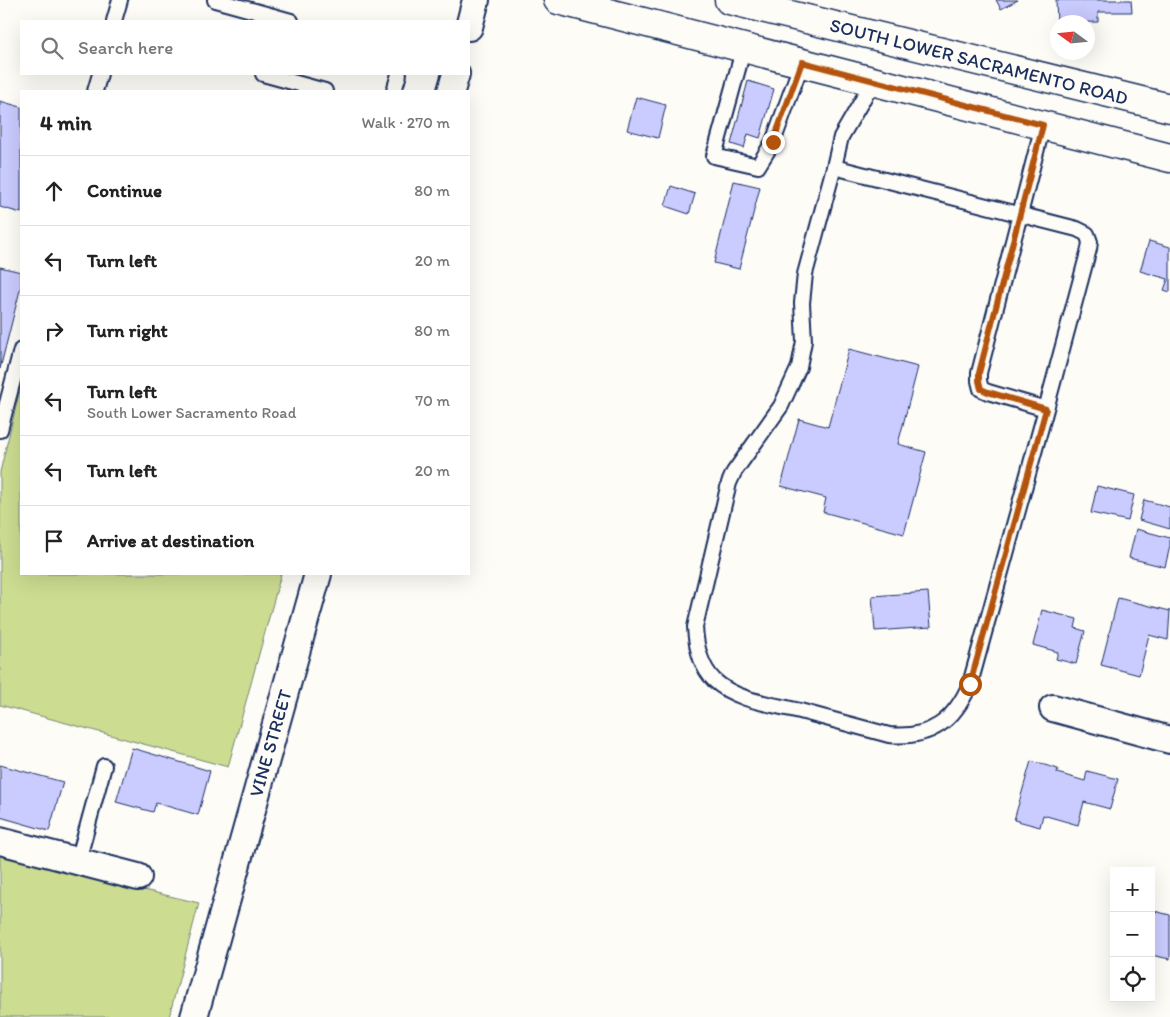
<!DOCTYPE html>
<html lang="en">
<head>
<meta charset="utf-8">
<style>
  :root { --surface:#fff; --page:#f2f2f2; --text:#222; --muted:#767676; --line:#e0e0e0 }
  body { margin:0; font-family:Itim,sans-serif; background:var(--page); color:var(--text) }
  .controls { position:absolute; right:15px; bottom:15px; display:grid; overflow:hidden; border-radius:0px; box-shadow:0 5px 20px #0002 }
  .controls button { width:45px; height:45px; display:grid; place-items:center; padding:0; border:0; border-bottom:1px solid var(--line); background:var(--surface); color:var(--text); font:25px sans-serif }
  .compass { position:absolute; left:1050px; top:15px; width:45px; height:45px; border-radius:50%; background:var(--surface); box-shadow:0 5px 20px #0002; rotate:285deg }
  .stop { position:absolute; width:15px; height:15px; margin:-11px; border:4px solid #b45309; border-radius:50%; background:#fff }
  .stop.end { background:#b45309; border-color:#fff; box-shadow:0 1px 5px #0008 }
  .list { margin:0; padding:0; list-style:none }
  h2 { display:flex; justify-content:space-between; align-items:center; height:65px; margin:0; padding:0 20px; font-size:21px }
  h2 small { font-size:16px; font-weight:400; color:var(--muted) }
  .list li { display:grid; grid-template-columns:32px 1fr auto; gap:15px; align-items:center; box-sizing:border-box; height:70px; padding:0 20px; border-top:1px solid var(--line) }
  .list b { display:block; font-size:19px; white-space:nowrap }
  .list p { margin:0; font-size:16px; white-space:nowrap; color:var(--muted) }
  .list em { font-size:16px; font-style:normal; color:var(--muted) }
  .icon { flex:none; width:28px; height:28px; fill:none; stroke:currentColor; stroke-width:2; stroke-linecap:round; stroke-linejoin:round }
  .map { position:relative; flex:none; width:1170px; height:1017px; overflow:hidden }
  .search { position:absolute; background:var(--surface); box-shadow:0 5px 20px #0002; left:20px; top:20px; width:450px; height:55px; display:flex; align-items:center; gap:12px; box-sizing:border-box; padding:0 18px; border-radius:0px; color:var(--muted); font-size:19px }
  .panel { position:absolute; background:var(--surface); box-shadow:0 5px 20px #0002; left:20px; top:90px; width:450px; height:485px; border-radius:0px }
  .map>svg:first-child { display:block }
  .green { fill:#ccdc90; stroke:#748677 }
  .building { fill:#cacbfe; stroke:#1b2f5e }
  .lines { fill:none; stroke-linecap:round; stroke-linejoin:round }
  .lane-casing { stroke:#1b2f5e; stroke-width:18 }
  .street-casing { stroke:#1b2f5e; stroke-width:30 }
  .secondary-casing { stroke:#1b2f5e; stroke-width:31 }
  .lane { stroke:#fdfcf7; stroke-width:14 }
  .street { stroke:#fdfcf7; stroke-width:26 }
  .secondary { stroke:#fdfcf7; stroke-width:28 }
  .route { stroke:#b45309; stroke-width:6 }
  .labels { text-anchor:middle; stroke-width:4.5; stroke-linejoin:round; paint-order:stroke }
  .street-label { font-size:19px; fill:#1b2f5e; stroke:#fdfcf7 }
</style>
</head>
<body>
<div class="map">
<svg width="1170" height="1017" viewBox="0 0 1170 1017">
  <rect width="100%" height="100%" fill="#fdfcf7"/>
  <filter id="ink" filterUnits="userSpaceOnUse"><feTurbulence type="fractalNoise" baseFrequency=".02" numOctaves="2"/><feDisplacementMap in="SourceGraphic" scale="10" xChannelSelector="R" yChannelSelector="G"/><feConvolveMatrix kernelMatrix="1 2 1 2 8 2 1 2 1" color-interpolation-filters="sRGB"/></filter>
  <g filter="url(#ink)">
    <g class="green">
      <polygon points="21,386 21,574 281,574 228,767 0,705 0,472"/>
      <polygon points="0,856 199,903 169,1017 0,1017"/>
    </g>
    <g class="building">
      <polygon points="996,0 1018,0 1001,9"/>
      <polygon points="1056,0 1131,0 1132,12 1098,12 1098,22 1057,23"/>
      <polygon points="748,81 774,89 760,138 748,134 744,148 731,144"/>
      <polygon points="636,97 666,105 658,138 627,130"/>
      <polygon points="0,101 21,107 21,213 0,207"/>
      <polygon points="734,181 760,187 739,269 714,263"/>
      <polygon points="671,186 695,194 689,214 665,206"/>
      <polygon points="1149,241 1170,247 1170,292 1164,290 1168,279 1140,271"/>
      <polygon points="0,267 21,272 21,286 0,369"/>
      <polygon points="849,349 918,367 898,444 926,452 904,534 823,512 826,498 781,486 799,419 828,427"/>
      <polygon points="1097,486 1134,495 1128,521 1091,513"/>
      <polygon points="1144,500 1170,507 1170,529 1139,520"/>
      <polygon points="1136,529 1170,538 1170,546 1165,567 1129,558"/>
      <polygon points="928,592 931,627 875,631 872,596"/>
      <polygon points="1118,598 1170,611 1168,640 1149,635 1139,675 1101,665"/>
      <polygon points="1042,610 1077,619 1075,628 1085,631 1076,664 1056,659 1058,652 1033,645"/>
      <polygon points="132,748 210,771 198,815 156,803 153,812 116,802"/>
      <polygon points="1031,761 1058,769 1057,773 1085,781 1087,771 1118,779 1110,809 1084,802 1078,825 1043,815 1040,827 1014,820"/>
      <polygon points="0,765 63,782 49,831 0,817"/>
      <polygon points="1154,911 1170,915 1170,959 1151,955 1151,921"/>
    </g>
    <g class="lines">
      <g class="lane-casing">
        <g id="lane">
          <polyline points="215,0 291,21"/>
          <polyline points="114,21 120,0"/>
          <polyline points="744,47 714,156 758,166 773,142 802,62"/>
          <polyline points="263,74 325,91"/>
          <polyline points="95,91 100,74"/>
          <polyline points="394,91 399,74"/>
          <path d="M1043,125L979,373V381L981,389L988,392L1046,409L1089,249L1090,242L1087,234L1077,229L834,167L805,274L802,303L804,341L799,367L781,406L734,472L729,483L695,627C696,645 700,666 714,680C736,701 772,704 800,711C829,719 859,727 889,735C931,739 954,721 970,684L1046,409"/>
          <polyline points="834,167 841,137 874,80"/>
          <polyline points="0,430 21,350"/>
          <polyline points="78,861 104,766"/>
        </g>
      </g>
      <g class="street-casing">
        <g id="street">
          <polyline points="469,27 476,0"/>
          <polyline points="451,91 456,74"/>
          <polyline points="1053,708 1170,740"/>
          <polyline points="0,841 138,877"/>
          <polyline points="194,1017 318,574"/>
        </g>
      </g>
      <g class="secondary-casing">
        <g id="secondary">
          <polyline points="558,0 1170,158"/>
          <polyline points="729,0 1170,108"/>
        </g>
      </g>
      <use href="#lane" class="lane"/>
      <use href="#street" class="street"/>
      <use href="#secondary" class="secondary"/>
    </g>
  </g>
  <g class="lines" filter="url(#ink)">
    <polyline class="route" points="773,142 802,62 1043,125 979,373 979,381 981,389 988,392 1046,409 970,684"/>
  </g>
  <g class="labels">
    <g class="street-label">
      <text transform="translate(979 61) rotate(14)" y="7">SOUTH LOWER SACRAMENTO ROAD</text>
      <text transform="translate(270 743) rotate(-74)" y="7">VINE STREET</text>
    </g>
  </g>
</svg>
<div class="controls">
<button>+</button>
<button>−</button>
<button><svg class="icon" aria-label="locate" viewBox="0 0 24 24"><circle cx="12" cy="12" r="6"/><path d="M12 2v4M12 18v4M2 12h4M18 12h4"/></svg></button>
</div>
<svg class="compass" viewBox="-18 -18 36 36"><path d="M0-13l5 13h-10z" fill="#e53935"/><path d="M0 13l5-13h-10z" fill="#767676"/></svg>
<div class="stop" style="left:970px;top:684px"></div>
<div class="stop end" style="left:773px;top:142px"></div>
<div class="search"><svg class="icon" aria-label="search" viewBox="0 0 24 24"><circle cx="10" cy="10" r="6"/><path d="M15 15l6 6"/></svg>Search here</div>
<section class="panel">
<h2>4 min<small>Walk · 270 m</small></h2>
<ul class="list">
<li><svg class="icon" aria-label="ahead" viewBox="0 0 24 24"><path d="M12 20V5M6 11l6-6 6 6"/></svg><div><b>Continue</b></div><em>80 m</em></li>
<li><svg class="icon" aria-label="left" viewBox="0 0 24 24"><path d="M17 20v-9H6M10 6l-5 5 5 5"/></svg><div><b>Turn left</b></div><em>20 m</em></li>
<li><svg class="icon" aria-label="right" viewBox="0 0 24 24"><path d="M7 20v-9h11M14 6l5 5-5 5"/></svg><div><b>Turn right</b></div><em>80 m</em></li>
<li><svg class="icon" aria-label="left" viewBox="0 0 24 24"><path d="M17 20v-9H6M10 6l-5 5 5 5"/></svg><div><b>Turn left</b><p>South Lower Sacramento Road</p></div><em>70 m</em></li>
<li><svg class="icon" aria-label="left" viewBox="0 0 24 24"><path d="M17 20v-9H6M10 6l-5 5 5 5"/></svg><div><b>Turn left</b></div><em>20 m</em></li>
<li><svg class="icon" aria-label="arrive" viewBox="0 0 24 24"><path d="M6 21V4h12l-3 4 3 4H6"/></svg><div><b>Arrive at destination</b></div></li>
</ul>
</section>
</div>
</body>
</html>
